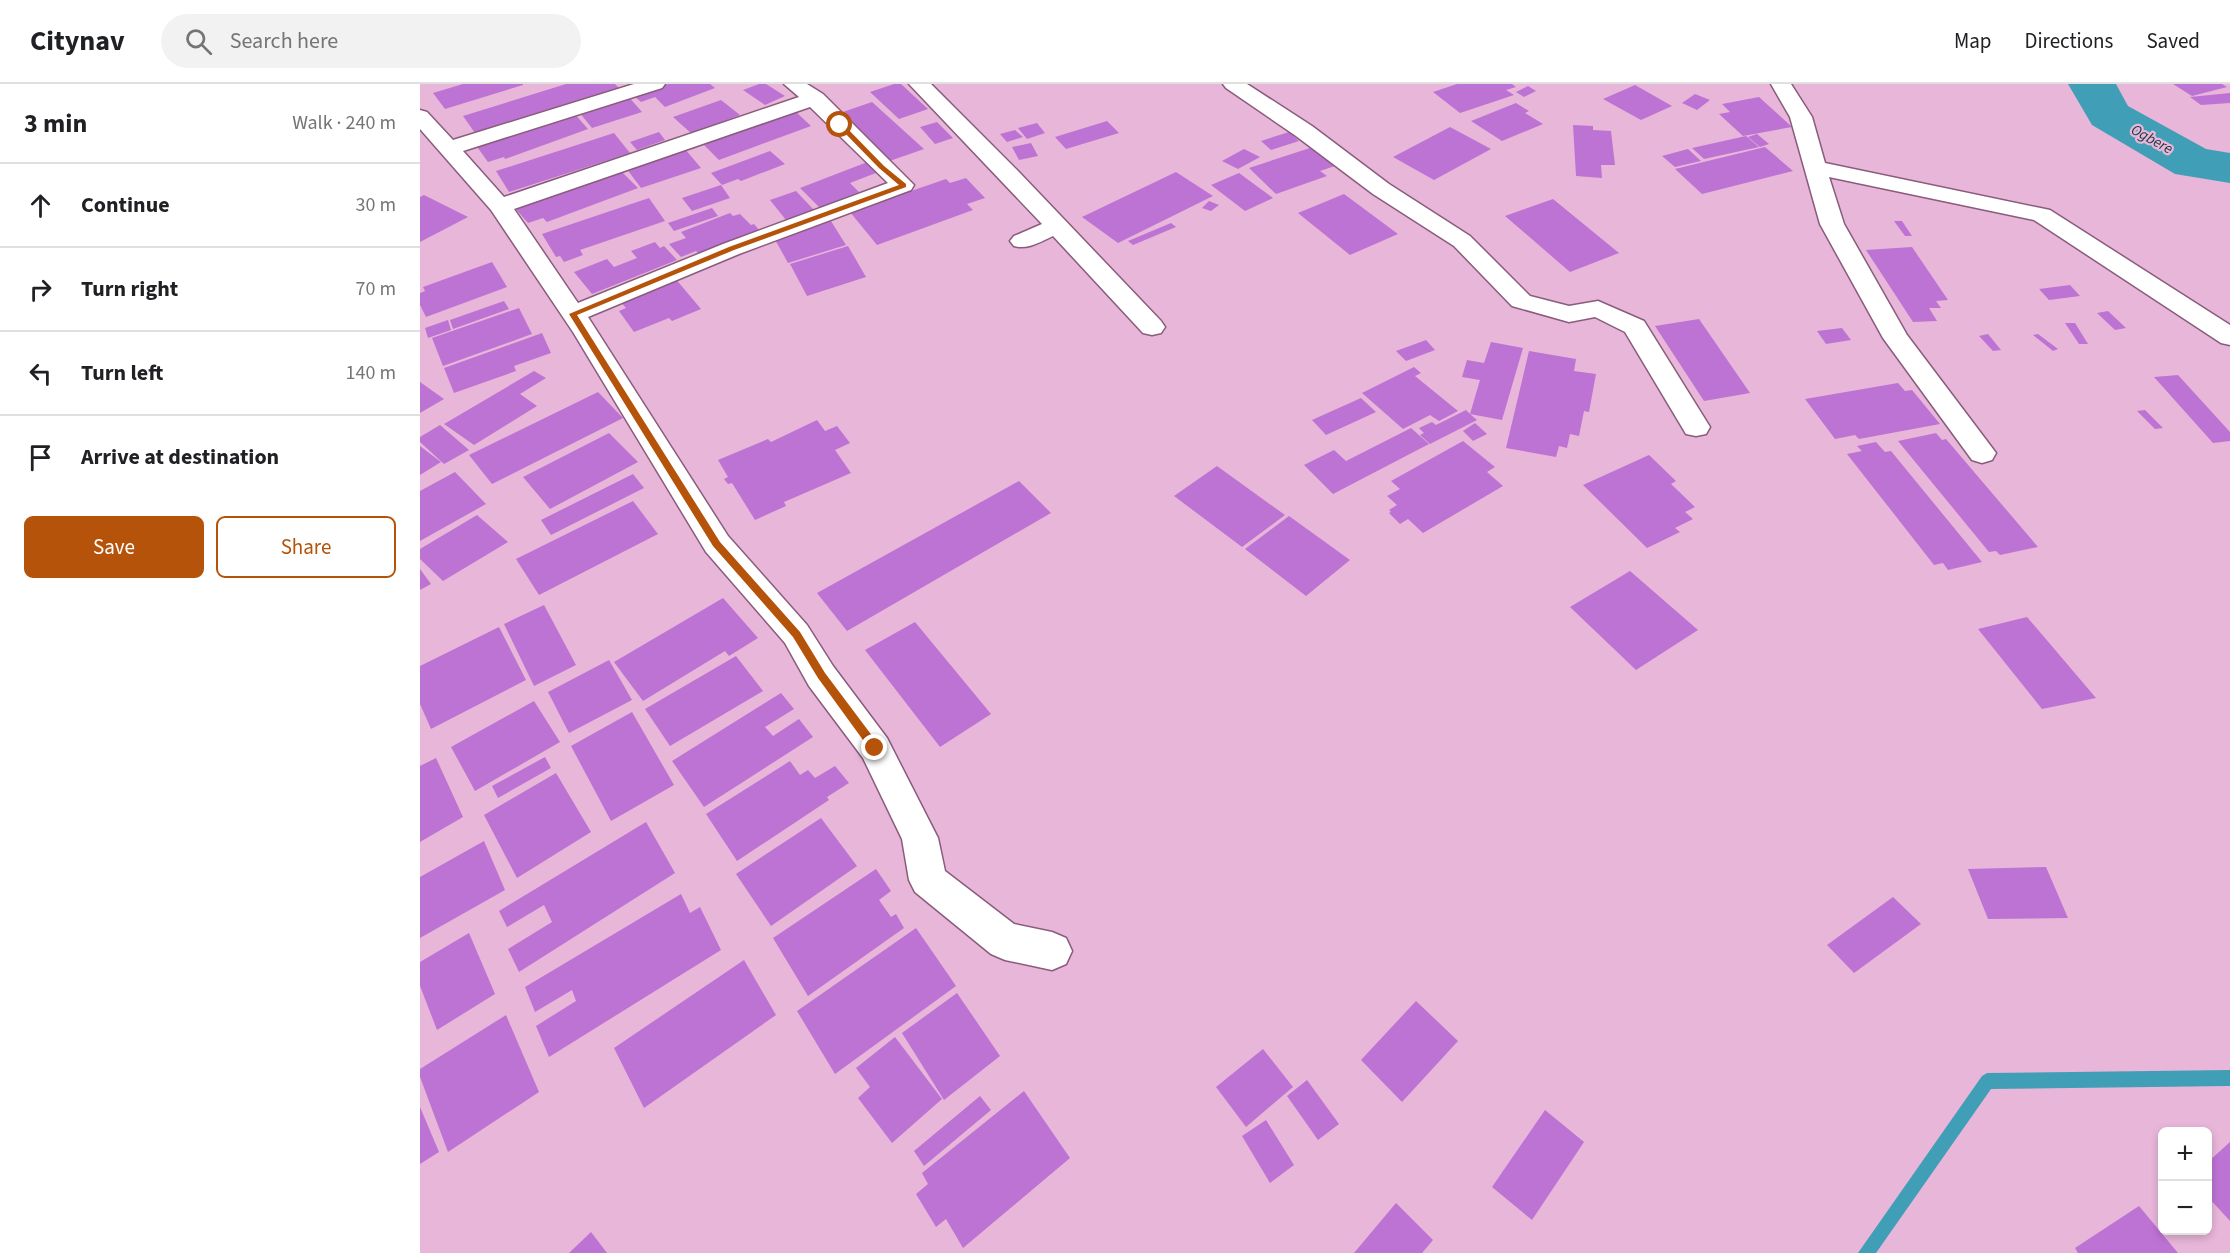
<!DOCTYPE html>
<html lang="en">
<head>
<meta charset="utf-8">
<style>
  :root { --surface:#fff; --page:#f2f2f2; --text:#202124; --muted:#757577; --line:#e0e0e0; --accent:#b45309 }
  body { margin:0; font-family:"Source Sans 3",sans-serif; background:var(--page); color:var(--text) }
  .controls { position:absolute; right:18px; bottom:18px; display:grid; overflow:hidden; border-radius:9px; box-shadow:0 3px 9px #0003 }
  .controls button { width:54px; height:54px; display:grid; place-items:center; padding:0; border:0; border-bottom:2px solid var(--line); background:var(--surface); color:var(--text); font:30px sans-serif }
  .stop { position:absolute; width:18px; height:18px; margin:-14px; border:4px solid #b45309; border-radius:50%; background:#fff }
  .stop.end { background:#b45309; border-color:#fff; box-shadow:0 2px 6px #0008 }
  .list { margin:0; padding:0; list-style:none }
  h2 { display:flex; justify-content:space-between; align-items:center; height:78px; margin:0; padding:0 24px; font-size:26px }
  h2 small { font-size:20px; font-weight:400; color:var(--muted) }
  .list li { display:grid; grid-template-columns:39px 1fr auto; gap:18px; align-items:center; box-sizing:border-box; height:84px; padding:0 24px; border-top:2px solid var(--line) }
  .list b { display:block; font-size:22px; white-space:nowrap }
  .list em { font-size:20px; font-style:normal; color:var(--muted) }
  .actions { display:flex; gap:12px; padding:18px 24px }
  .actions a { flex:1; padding:14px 0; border:2px solid var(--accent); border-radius:9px; text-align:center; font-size:21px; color:var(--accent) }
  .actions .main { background:var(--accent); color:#fff }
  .icon { flex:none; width:33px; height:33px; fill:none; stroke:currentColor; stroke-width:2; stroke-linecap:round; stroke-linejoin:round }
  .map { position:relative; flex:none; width:1810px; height:1169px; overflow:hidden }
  header { display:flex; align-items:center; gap:36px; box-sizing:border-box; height:84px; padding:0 30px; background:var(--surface); border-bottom:2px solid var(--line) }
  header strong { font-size:28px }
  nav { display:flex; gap:33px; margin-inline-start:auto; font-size:21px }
  .search { width:420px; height:54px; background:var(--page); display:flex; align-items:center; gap:15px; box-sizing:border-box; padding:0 21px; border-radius:33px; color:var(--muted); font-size:22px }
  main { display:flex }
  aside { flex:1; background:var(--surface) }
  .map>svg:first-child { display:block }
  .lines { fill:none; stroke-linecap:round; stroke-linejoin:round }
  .stream { fill:#409fb7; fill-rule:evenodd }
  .river { fill:#409fb7; fill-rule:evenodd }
  .building { fill:#bd73d4 }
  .street-casing { stroke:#895c7c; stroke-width:3 }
  .street { fill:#fff; fill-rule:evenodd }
  .route { fill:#b45309 }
  .labels { text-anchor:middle; stroke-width:4.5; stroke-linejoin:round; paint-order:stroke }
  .far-water-label { font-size:15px; font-style:italic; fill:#1a373f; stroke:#e8b6d9 }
</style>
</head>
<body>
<header>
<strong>Citynav</strong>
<div class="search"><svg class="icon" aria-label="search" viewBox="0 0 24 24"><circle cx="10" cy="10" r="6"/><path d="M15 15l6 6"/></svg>Search here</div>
<nav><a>Map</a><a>Directions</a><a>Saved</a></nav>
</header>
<main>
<aside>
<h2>3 min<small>Walk · 240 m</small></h2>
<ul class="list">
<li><svg class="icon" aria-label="ahead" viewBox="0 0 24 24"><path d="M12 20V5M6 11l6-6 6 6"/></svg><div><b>Continue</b></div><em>30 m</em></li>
<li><svg class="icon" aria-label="right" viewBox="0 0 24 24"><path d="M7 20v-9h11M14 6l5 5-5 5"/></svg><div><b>Turn right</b></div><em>70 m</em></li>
<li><svg class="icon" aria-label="left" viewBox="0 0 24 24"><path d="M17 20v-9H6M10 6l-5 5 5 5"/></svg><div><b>Turn left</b></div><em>140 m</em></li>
<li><svg class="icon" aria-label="arrive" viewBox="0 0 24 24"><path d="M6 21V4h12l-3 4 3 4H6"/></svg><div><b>Arrive at destination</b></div></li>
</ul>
<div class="actions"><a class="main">Save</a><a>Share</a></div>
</aside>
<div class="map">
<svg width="1810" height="1169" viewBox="0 0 1810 1169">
  <rect width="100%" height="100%" fill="#e8b6d9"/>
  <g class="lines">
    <polygon class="stream" points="1810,986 1810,1002 1571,1005 1456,1169 1438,1169 1562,992 1567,989"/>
    <polygon class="river" points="1648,0 1696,0 1708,22 1786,65 1810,69 1810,99 1755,90 1672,41"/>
  </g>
  <g class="building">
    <polygon points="43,0 103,0 103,1 25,25 13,9"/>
    <polygon points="146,0 195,0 199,4 55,49 43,32"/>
    <polygon points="248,0 290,0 295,4 245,23 235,13 221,18 214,12"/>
    <polygon points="339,0 346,0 365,12 345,21 323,6"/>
    <polygon points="474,0 481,0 508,25 479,35 450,8"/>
    <polygon points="1037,0 1092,0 1096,3 1086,6 1094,11 1040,29 1013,8"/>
    <polygon points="1753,0 1802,0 1807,3 1772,12"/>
    <polygon points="1215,1 1252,22 1221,36 1183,15"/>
    <polygon points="1108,2 1116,7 1104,13 1096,8"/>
    <polygon points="1810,9 1810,19 1781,21 1770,13"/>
    <polygon points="1275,10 1290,16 1277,26 1262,19"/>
    <polygon points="208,12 222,28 172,44 159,28"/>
    <polygon points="1339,13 1372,43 1323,52 1299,30 1310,28 1302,20"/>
    <polygon points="301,16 320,31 272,50 253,33"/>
    <polygon points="452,18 504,65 464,79 414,31"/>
    <polygon points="1096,19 1109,27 1105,29 1123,40 1082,57 1051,37"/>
    <polygon points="374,26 391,42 299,76 282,59"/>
    <polygon points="153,28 168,45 85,75 84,73 68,78 55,60"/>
    <polygon points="687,37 699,49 646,65 635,53"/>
    <polygon points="517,38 533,54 515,60 500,43"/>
    <polygon points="617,39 625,49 607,55 598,44"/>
    <polygon points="1153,41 1173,42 1173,46 1191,47 1195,81 1181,81 1182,94 1156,92"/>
    <polygon points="1030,43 1071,65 1014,96 973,73"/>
    <polygon points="595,46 603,53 587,58 580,50"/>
    <polygon points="239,48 245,56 217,66 210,58"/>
    <polygon points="869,48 879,57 851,66 841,57"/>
    <polygon points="194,49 210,69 89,108 76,87"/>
    <polygon points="1337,50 1349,60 1340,63 1328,53"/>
    <polygon points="1326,52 1339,63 1284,75 1272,64"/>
    <polygon points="611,59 618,72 599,76 592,63"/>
    <polygon points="893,63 915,82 900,87 907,92 856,110 829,84"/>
    <polygon points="1345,63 1373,87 1282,110 1255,85"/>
    <polygon points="265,65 281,84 221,104 206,84"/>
    <polygon points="824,65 840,73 818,85 802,77"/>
    <polygon points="1268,65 1281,77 1255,83 1242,72"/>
    <polygon points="350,67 365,80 321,97 318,95 302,101 291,89"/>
    <polygon points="450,77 461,87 430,99 439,108 400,124 380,104"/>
    <polygon points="200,86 218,104 127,138 123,134 108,139 95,124"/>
    <polygon points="756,88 793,112 698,159 662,133"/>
    <polygon points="819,89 853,114 825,127 791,101"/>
    <polygon points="546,94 565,114 547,120 553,126 457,161 430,128 526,95 530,99"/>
    <polygon points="301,101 310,114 272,127 262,114"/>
    <polygon points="376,107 394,126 366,136 350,116"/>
    <polygon points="924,110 978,150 930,171 878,129"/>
    <polygon points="4,111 48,133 0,158 0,113"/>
    <polygon points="229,114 245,137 160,166 163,171 144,178 140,172 136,173 122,150"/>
    <polygon points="1133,115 1199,169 1150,188 1085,132"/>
    <polygon points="789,117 799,121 791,127 782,124"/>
    <polygon points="292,124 298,132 254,147 248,139"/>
    <polygon points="310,129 313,132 320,130 331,141 334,140 339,146 279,170 276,167 261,173 249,160 266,154 261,148"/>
    <polygon points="409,134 426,161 368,179 353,152"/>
    <polygon points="1474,137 1482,137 1492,152 1485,152"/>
    <polygon points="751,139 756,143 713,161 708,157"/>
    <polygon points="235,158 240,164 244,162 257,176 172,210 154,188 187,175 194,183 217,174 211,167"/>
    <polygon points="428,162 446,193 387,212 370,180"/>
    <polygon points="1492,163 1528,216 1516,217 1521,224 1509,224 1517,237 1493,238 1446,166"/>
    <polygon points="72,178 87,203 6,233 0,221 0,209 5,207 3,203"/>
    <polygon points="254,193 281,225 252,237 249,234 214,248 199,227 206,224 198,215"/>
    <polygon points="1650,201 1660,212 1629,216 1619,205"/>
    <polygon points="84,217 89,225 33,245 30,236"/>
    <polygon points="99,224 112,250 23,282 12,254"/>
    <polygon points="1688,227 1706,244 1695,246 1677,229"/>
    <polygon points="1279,235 1330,309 1284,317 1235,242"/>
    <polygon points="28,236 31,246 8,254 5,244"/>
    <polygon points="1645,239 1655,239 1668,260 1659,260"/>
    <polygon points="1422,244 1431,256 1406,260 1397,247"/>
    <polygon points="122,249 131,269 94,282 96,287 34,309 24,284"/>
    <polygon points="1568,250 1581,266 1573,267 1559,252"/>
    <polygon points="1618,250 1638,265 1633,267 1613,251"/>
    <polygon points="1006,256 1015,266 986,277 976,267"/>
    <polygon points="1071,258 1103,264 1082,336 1050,330 1057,336 1010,360 1000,351 1004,349 999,344 1012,338 1016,341 1046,326 1050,330 1060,296 1042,293 1047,276 1064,279"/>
    <polygon points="1109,267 1156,275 1154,287 1176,290 1169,328 1164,327 1159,352 1150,350 1147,364 1139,362 1136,373 1086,364"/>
    <polygon points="994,283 1001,289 995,292 1038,327 1019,337 1010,331 983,345 942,309"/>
    <polygon points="114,287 126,294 100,310 117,322 54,361 24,340"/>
    <polygon points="1758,291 1810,348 1810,357 1793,359 1734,293"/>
    <polygon points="0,298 24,315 0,329"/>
    <polygon points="1478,299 1485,307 1492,306 1520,340 1439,355 1435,351 1415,355 1385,315"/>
    <polygon points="178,308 203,334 72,400 49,371"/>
    <polygon points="941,314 956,328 906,351 892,336"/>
    <polygon points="1725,326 1743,344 1735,345 1717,327"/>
    <polygon points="397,336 405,347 417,342 430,359 415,366 431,389 364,418 366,422 335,436 312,399 308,400 304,395 308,393 298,376 348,355 351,358"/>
    <polygon points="1055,339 1067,350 1053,357 1043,347"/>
    <polygon points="20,341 49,366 24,380 0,358 0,353"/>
    <polygon points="991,344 1009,360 913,410 884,381 914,366 926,377"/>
    <polygon points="189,349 218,378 130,425 103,393"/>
    <polygon points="1516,349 1522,356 1526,355 1618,463 1580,471 1576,467 1569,468 1478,357"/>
    <polygon points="1043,357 1075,383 1067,388 1083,402 1003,449 988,435 980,440 969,429 971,428 969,426 977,421 967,412 980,405 971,397"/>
    <polygon points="1456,358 1465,368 1471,367 1562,478 1528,486 1523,479 1514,481 1427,370 1442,367 1437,362"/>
    <polygon points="0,362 21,378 0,391"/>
    <polygon points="1229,371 1256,397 1251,400 1275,423 1265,428 1273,435 1255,444 1260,448 1227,464 1163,401"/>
    <polygon points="797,382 865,431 822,463 754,412"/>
    <polygon points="35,388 66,420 0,457 0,407"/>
    <polygon points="213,390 224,404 131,451 121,436"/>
    <polygon points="599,397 631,429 427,547 397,509"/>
    <polygon points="213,417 238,450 119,511 96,475"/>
    <polygon points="57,431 88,458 23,497 0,475 0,465"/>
    <polygon points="869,432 930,476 886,512 825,465"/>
    <polygon points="0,485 11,500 0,506"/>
    <polygon points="1210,487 1278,546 1216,586 1150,523"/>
    <polygon points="303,514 338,554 309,572 305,567 223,617 194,578"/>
    <polygon points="124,521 156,581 114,602 84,540"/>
    <polygon points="1607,533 1676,614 1622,625 1558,545"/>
    <polygon points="495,538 571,630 520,663 445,566"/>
    <polygon points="79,543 106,596 11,645 0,620 0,582"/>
    <polygon points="316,572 343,607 250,662 225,625"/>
    <polygon points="189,576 212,616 149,649 128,608"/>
    <polygon points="361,609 374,625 345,643 353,652 379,635 393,653 284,723 252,677"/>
    <polygon points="114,617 140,658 55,707 31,663"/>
    <polygon points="212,628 254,701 191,737 151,662"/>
    <polygon points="125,673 131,684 78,714 72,702"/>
    <polygon points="16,674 43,733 0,758 0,682"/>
    <polygon points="370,677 380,691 388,686 395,694 415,682 429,699 407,713 409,716 317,777 286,730"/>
    <polygon points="136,689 171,748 97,794 64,731"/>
    <polygon points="401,734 437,782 351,842 316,790"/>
    <polygon points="226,738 255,789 99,888 88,865 132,838 124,821 87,843 79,827"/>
    <polygon points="64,757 85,806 0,854 0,793"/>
    <polygon points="1626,783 1648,834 1568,835 1548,785"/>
    <polygon points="456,785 471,807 459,816 471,833 476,830 484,844 388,912 353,854"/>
    <polygon points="261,810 270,829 280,823 301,866 129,973 116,942 156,917 152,906 115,928 105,903"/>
    <polygon points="1473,813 1501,840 1434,889 1407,861"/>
    <polygon points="496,844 536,902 415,990 377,927"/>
    <polygon points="49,849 75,910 17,946 0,902 0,878"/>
    <polygon points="324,876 356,931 224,1024 194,964"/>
    <polygon points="537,909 580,972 524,1016 482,949"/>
    <polygon points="996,917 1038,957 982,1018 941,976"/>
    <polygon points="86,931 119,1008 28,1068 0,993 0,985"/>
    <polygon points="475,953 522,1015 472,1059 438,1014 450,1003 436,984"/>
    <polygon points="843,965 873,1003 826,1043 796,1003"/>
    <polygon points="887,996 919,1040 898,1056 867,1012"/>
    <polygon points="604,1007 650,1074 543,1164 526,1135 516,1143 496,1110 508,1100 502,1089"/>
    <polygon points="560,1012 571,1026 504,1082 494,1067"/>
    <polygon points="0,1023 19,1068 0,1080"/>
    <polygon points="1125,1026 1164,1058 1112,1136 1072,1103"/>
    <polygon points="846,1036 874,1081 850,1099 822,1052"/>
    <polygon points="1810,1058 1810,1137 1788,1113 1788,1078"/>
    <polygon points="976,1119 1013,1156 1002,1169 934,1169"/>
    <polygon points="1719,1122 1758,1169 1658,1169 1655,1164"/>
    <polygon points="171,1148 187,1169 149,1169"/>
  </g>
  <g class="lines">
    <g class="street-casing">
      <g id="street">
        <path d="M214,0H245L242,4L43,67L84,113L379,13L364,0H387L403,10L494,101L491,106L319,170L168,233L308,452L387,541L413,582L467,654L518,754L525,787L594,840L632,848L646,854L652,867L646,880L632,886L585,876L571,870L495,808L489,796L482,755L443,674L389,602L365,559L286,468L153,248L71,126L0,45V26L7,28L33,56ZM390,23L468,99L303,160L158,219L94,125Z"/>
        <path d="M489,0H511L598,87L741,237L745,243L741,249L732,251L723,249L633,152C620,158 608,166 594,162L590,157L594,152L622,140Z"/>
        <polygon points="803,0 827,0 892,42 969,100 1050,152 1110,212 1149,222 1178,217 1224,237 1290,343 1286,350 1276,352 1266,350 1205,248 1175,233 1149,238 1092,222 1034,162 953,110 876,52 806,4"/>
        <polygon points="1351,0 1371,0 1392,33 1405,79 1630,126 1810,241 1810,261 1801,259 1614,136 1409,93 1424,140 1487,251 1576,369 1572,376 1562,379 1552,376 1463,254 1400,140 1370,33"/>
      </g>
    </g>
    <use href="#street" class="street"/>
  </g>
  <polygon class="route" points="418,39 422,39 464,82 486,100 486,103 314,166 157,231 300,458 380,548 405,589 459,661 460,664 455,668 451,667 398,594 373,553 293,462 149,230 309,163 479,101 459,84 418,42"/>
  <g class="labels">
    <g class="far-water-label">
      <text transform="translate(1732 55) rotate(29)" y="5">Ogbere</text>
    </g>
  </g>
</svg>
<div class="controls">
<button>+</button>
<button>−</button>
</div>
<div class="stop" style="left:420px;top:41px"></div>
<div class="stop end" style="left:455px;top:664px"></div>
</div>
</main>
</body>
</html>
